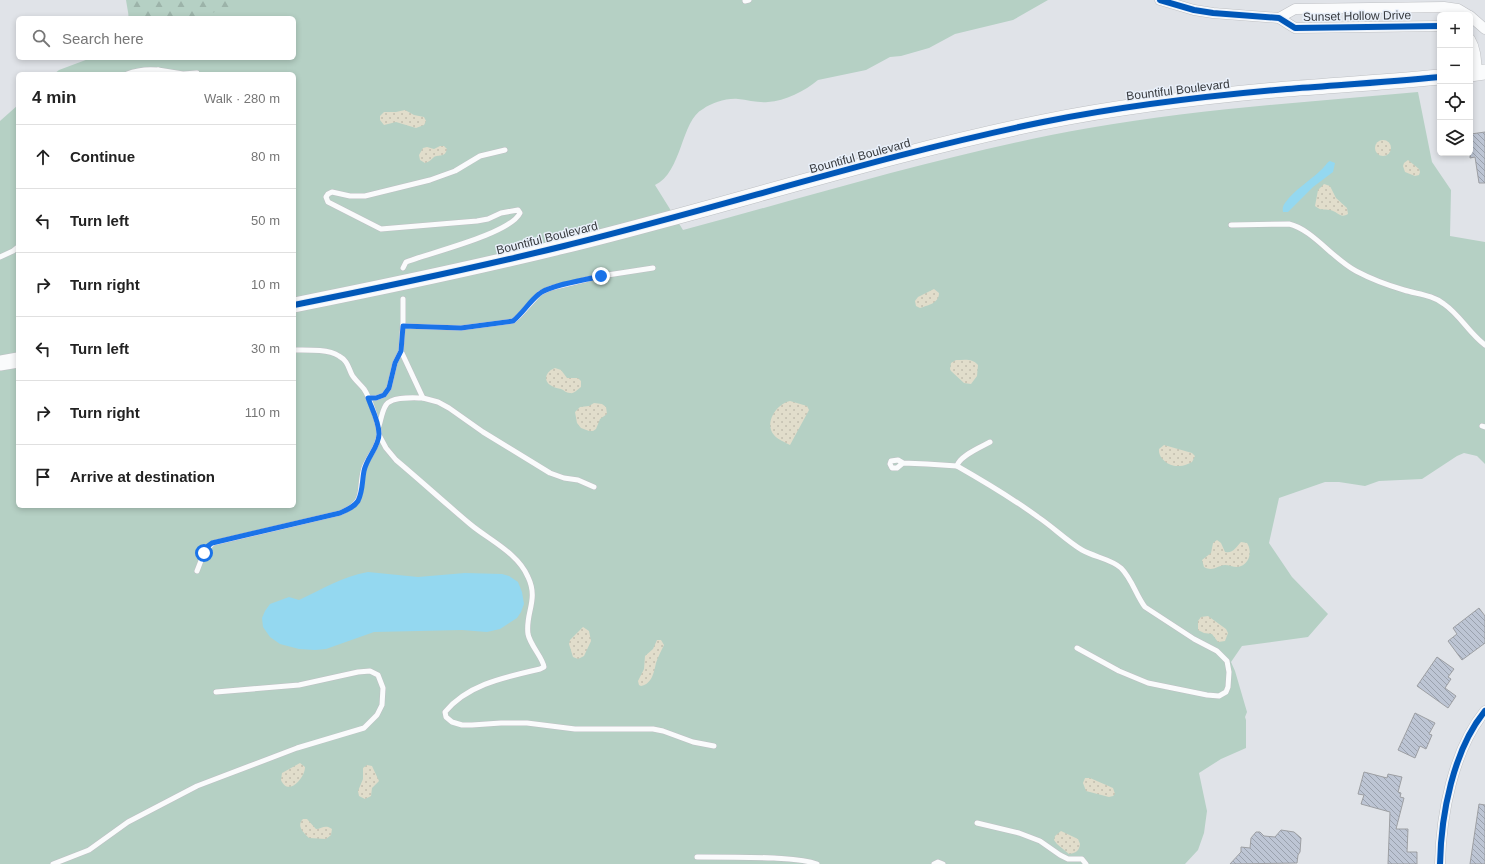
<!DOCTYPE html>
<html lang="en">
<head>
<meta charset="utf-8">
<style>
  :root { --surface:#fff; --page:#f2f2f2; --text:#222; --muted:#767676; --line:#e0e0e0 }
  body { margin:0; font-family:Arial,sans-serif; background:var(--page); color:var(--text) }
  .controls { position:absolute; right:12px; top:12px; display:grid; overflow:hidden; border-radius:6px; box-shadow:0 2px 6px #0003 }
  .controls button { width:36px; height:36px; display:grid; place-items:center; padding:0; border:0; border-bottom:1px solid var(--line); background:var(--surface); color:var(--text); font:20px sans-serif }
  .stop { position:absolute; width:12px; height:12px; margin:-9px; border:3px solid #1a73e8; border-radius:50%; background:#fff }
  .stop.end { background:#1a73e8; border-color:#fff; box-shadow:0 1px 4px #0008 }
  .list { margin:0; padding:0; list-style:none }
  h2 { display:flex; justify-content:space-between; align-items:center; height:52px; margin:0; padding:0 16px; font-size:17px }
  h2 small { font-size:13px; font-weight:400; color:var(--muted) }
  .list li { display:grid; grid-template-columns:26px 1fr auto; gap:12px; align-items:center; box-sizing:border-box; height:64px; padding:0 16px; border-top:1px solid var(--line) }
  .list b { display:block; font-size:15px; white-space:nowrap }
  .list em { font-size:13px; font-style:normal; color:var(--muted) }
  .icon { flex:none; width:22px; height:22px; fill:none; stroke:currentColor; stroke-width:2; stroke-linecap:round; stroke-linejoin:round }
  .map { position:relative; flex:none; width:1485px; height:864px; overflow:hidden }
  .search { position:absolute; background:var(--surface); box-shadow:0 2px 6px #0003; left:16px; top:16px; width:280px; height:44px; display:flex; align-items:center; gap:10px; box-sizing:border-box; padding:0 14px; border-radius:6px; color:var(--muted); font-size:15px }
  .panel { position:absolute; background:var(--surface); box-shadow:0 2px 6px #0003; left:16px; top:72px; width:280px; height:436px; border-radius:6px }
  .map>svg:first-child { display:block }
  .grass { fill:#b5d0c4 }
  .forest { fill:url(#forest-firs) }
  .sand { fill:url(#sand-dots) }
  .water { fill:#94d8f0 }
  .building { fill:url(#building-back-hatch); stroke:#9d9fa3 }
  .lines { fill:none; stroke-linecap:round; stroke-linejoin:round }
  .service-casing { stroke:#bec0c4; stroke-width:6 }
  .minor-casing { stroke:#bec0c4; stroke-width:11 }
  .secondary-casing { stroke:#bec0c4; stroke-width:16 }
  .service { stroke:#fafbfc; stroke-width:5 }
  .minor { stroke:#fafbfc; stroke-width:10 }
  .secondary { stroke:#fafbfc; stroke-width:15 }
  .cycleway-casing { stroke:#e9f0fa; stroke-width:8 }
  .cycleway { stroke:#0057b8; stroke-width:6 }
  .route { stroke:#1a73e8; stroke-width:5 }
  .labels { text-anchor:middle; stroke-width:3; stroke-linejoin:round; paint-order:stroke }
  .street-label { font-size:12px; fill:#36393d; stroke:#e9f0fa }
</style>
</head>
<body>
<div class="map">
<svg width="1485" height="864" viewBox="0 0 1485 864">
  <defs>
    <pattern id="forest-firs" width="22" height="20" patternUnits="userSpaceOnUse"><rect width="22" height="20" fill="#b5d0c4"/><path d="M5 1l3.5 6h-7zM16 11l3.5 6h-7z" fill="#9cb3a9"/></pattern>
    <pattern id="sand-dots" width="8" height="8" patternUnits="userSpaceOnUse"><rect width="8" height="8" fill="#e1ddcb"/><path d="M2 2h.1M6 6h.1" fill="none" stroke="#c2beaf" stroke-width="1.8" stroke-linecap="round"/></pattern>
    <pattern id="building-back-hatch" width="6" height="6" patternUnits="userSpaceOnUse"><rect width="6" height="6" fill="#bdc5d4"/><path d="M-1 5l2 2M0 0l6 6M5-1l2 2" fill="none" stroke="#9aa1ad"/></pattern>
  </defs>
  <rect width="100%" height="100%" fill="#e0e3e8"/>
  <path class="grass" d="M244,0H1048L1013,20L955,34L929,48L901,56L890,57L866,70L818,80C805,91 785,101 768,102C758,103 748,100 738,99C726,98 712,103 703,109C681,120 682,173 655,185L683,230C818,194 952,152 1089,128C1198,109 1308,102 1418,92L1432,162L1451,190L1450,236L1485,242V464L1477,456L1464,453L1457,456L1422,479L1379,481L1365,486L1339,482H1325L1279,498L1269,543L1292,577L1328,614L1308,637L1242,646L1231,662L1235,671L1247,712L1245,717L1246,720V748L1221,759L1199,773L1207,811L1204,833L1198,850L1185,864H0V121L18,105V506H294V74H54L59,70L91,58H294V18H196Z"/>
  <polygon class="forest" points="126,0 248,0 198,18 129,18"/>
  <g class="sand">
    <polygon points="405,110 414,115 424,117 426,121 424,125 416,128 396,122 384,125 380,120 380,116 384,112 396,112"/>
    <circle cx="1383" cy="148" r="8"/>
    <path d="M440,146H444L447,149C445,158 439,154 434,157C431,160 429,162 425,163L420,160L419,155L423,148L427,147L434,149Z"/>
    <polygon points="1408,160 1419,169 1420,172 1419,175 1415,176 1405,172 1403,166 1404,163"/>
    <path d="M1324,184L1330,186L1336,198L1347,208L1348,214C1340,219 1337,211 1330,210C1323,209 1321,211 1315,206L1318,190Z"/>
    <path d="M934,289L939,293C939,303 929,305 920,308L916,306L915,301L918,297Z"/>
    <path d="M956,360C965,360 972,358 978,365L977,376L971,384L964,383L951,371L950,369L951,363Z"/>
    <path d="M555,368L561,370L567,378H578L581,381V387C578,389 574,394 570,393C566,393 564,390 561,389C558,388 555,388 552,386C542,381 546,371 555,368Z"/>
    <path d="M790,401L807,406L809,410L790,445C785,442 778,440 774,435C764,423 776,404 790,401Z"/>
    <polygon points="594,403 602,404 606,407 607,414 600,419 596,429 593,431 589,431 581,428 577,423 575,412 580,407 589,406"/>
    <path d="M1164,445L1192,453L1195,456L1192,462C1188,464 1184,466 1179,466C1170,467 1158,459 1159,449Z"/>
    <path d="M1217,540L1221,543L1225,552C1233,554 1236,547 1241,542L1247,543C1253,552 1249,566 1237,567C1233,567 1229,565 1225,565C1216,566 1213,572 1204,567L1202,560L1211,553L1213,543Z"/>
    <polygon points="1208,616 1226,629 1228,633 1225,641 1218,642 1212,634 1204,633 1198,630 1198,621 1201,617"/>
    <polygon points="583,627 589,631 591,641 584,656 578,659 573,657 569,644 570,640"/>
    <path d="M657,640H661L664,645C661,651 658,657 656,663C654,672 652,684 641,686L639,685L638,681L644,669L645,656L653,649Z"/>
    <path d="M300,763L305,767C305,778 288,797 281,780L282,773Z"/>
    <polygon points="367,765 372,766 379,781 372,788 371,796 365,799 359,796 358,791 363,779 363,768"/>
    <polygon points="1085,778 1090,778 1113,788 1115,794 1113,796 1109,797 1086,791 1083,783"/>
    <path d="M303,819H307L316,829C322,829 325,824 332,829L331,835L326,839L309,838C304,833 296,826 303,819Z"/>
    <path d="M1061,831L1078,839L1080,844C1079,851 1076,853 1069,854L1057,844L1054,840L1055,836Z"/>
  </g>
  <g class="water">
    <path d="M1330,161L1335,163L1333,172L1313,187L1288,212H1283C1282,208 1283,206 1285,203C1295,189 1310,181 1321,170C1325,167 1326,163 1330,161Z"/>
    <path d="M368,572L418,577L465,573L502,574L509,576L518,582L522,592L524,604L521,612L517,618L500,629L487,632L462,630L374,632L326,649L315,650L299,649L280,644L270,637L263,627L262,618L265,611L270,604L289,597L299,600C321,590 343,576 368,572Z"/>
  </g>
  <g class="building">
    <polygon points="1485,132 1485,183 1479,183 1475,157 1470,158 1470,142 1473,142 1471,134"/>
    <polygon points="1479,608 1485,616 1485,643 1462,660 1448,641 1457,634 1453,628"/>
    <polygon points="1437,657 1454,669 1448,677 1451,679 1445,688 1456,696 1448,708 1417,686"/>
    <polygon points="1415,713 1435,723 1429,734 1432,735 1426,749 1420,746 1415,758 1398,750"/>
    <polygon points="1364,772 1387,778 1388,774 1402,777 1398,792 1401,793 1400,797 1404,798 1396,829 1408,829 1407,852 1417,852 1417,864 1388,864 1390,812 1361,804 1364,795 1358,794"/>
    <polygon points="1479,804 1485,805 1485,864 1470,864"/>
    <polygon points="1281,830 1294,832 1301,838 1300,852 1298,855 1297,863 1230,864 1241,852 1241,847 1250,848 1251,838 1256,832 1260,832 1264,836 1275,837"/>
  </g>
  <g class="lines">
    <g class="service-casing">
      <g id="service">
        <polyline points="745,1 749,0"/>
        <path d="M127,74C137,70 147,69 158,70"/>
        <polyline points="162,74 158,70 183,74 197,73"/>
        <path d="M1231,225L1289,224C1312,229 1333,259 1356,271C1371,279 1387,285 1404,290C1417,294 1433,295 1444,304C1460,315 1469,333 1485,345"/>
        <polyline points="0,257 13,251 18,247"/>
        <path d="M403,268L406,262C429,253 510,234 520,213L518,210L501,213L488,219L477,221L381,229L328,202L326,197L328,194L332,192L350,196H365L430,180L455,171L480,156L505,150"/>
        <polyline points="403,326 461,328 513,321 519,316 540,293 551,288 601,276 653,268"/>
        <polyline points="401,351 403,322 403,299"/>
        <path d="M368,398H376L384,395L389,388L395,363L401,351L423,398C414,398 392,396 386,405C382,411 381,420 379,426"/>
        <polyline points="423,398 438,402 449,408 483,432 550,473 564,478 578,480 594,487"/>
        <polyline points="1482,426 1485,427"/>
        <path d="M379,435L386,448L396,460C421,481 445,503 470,524C489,540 518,553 528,577C539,600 525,613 528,634C530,645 543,658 544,667L540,669C506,677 468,684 445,712L446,717L452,722L462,725H472L501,723H527L575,729H653L663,731L693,742L714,746"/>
        <path d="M903,463L898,460L891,461L890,464L892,468H897L903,463L927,464L957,466C959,456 981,447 990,442"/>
        <path d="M957,466C985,482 1012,498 1038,517C1053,527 1067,541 1082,550C1094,557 1111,559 1121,568C1132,579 1136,595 1145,607L1194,639L1217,651L1227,661L1229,672L1228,687L1226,692L1219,696L1207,695L1148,683L1119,671L1077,648"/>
        <path d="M197,571C201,561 204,550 213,543L340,513C368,501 357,491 364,468C368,457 378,447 379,435C380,427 369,396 364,389C360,384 355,380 352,375C348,367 348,361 339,356C328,349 307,350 294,350"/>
        <polyline points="977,823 1019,833 1040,841 1060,855 1068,859 1082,859 1086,864"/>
        <path d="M697,857C723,857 748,857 774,858C789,859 804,859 817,864"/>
        <polyline points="53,864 89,850 128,822 197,786 297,748 364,728 377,715 382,705 383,688 378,675 370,671 358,672 299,685 216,692"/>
        <polyline points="934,864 938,862 943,864"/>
      </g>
    </g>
    <g class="minor-casing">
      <g id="minor">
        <polyline points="1160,0 1194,10 1213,13 1279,18 1295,28 1440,26"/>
        <polyline points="1470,16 1485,29"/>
        <polyline points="1279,18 1295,9 1444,7 1458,9 1468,15"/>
        <path d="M1470,39C1476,49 1476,61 1477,73"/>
        <path d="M1440,864C1441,815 1453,750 1485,711"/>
      </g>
    </g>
    <g class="secondary-casing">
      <g id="secondary">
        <polyline points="1470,74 1485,72"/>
        <path d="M294,305C384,287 475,268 564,246C724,207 881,155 1043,122C1123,106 1205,96 1287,89C1338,85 1389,82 1440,77"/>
        <polyline points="0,363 18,360"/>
      </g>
    </g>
    <use href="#service" class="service"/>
    <use href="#minor" class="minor"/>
    <use href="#secondary" class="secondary"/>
    <g class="cycleway-casing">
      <g id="cycleway">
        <polyline points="1160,0 1194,10 1213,13 1279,18 1295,28 1440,26"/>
        <path d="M294,305C384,287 475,268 564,246C724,207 881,155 1043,122C1123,106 1205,96 1287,89C1338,85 1389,82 1440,77"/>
        <path d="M1440,864C1441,815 1453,750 1485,711"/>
      </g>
    </g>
    <use href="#cycleway" class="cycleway"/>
  </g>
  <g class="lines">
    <path class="route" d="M204,553L208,546L212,543L340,513C347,510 354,507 358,501C363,491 362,481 364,471C367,457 379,447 379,434C379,422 372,409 368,398H376L384,395L389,388L395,363L401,351L403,326L461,328L513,321C523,313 529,302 539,294C549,285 586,280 601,276"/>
  </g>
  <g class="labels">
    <g class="street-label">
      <text transform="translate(1357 16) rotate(-1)" y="4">Sunset Hollow Drive</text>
      <text transform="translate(1178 90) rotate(-7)" y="4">Bountiful Boulevard</text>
      <text transform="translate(860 156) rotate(-15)" y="4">Bountiful Boulevard</text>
      <text transform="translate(547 238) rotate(-14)" y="4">Bountiful Boulevard</text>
    </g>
  </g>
</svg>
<div class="controls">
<button>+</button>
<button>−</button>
<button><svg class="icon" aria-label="locate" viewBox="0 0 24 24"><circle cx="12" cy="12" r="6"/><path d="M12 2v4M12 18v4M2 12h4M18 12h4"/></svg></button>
<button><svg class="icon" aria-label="layers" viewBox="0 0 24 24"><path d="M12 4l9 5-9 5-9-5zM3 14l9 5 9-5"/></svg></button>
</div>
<div class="stop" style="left:204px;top:553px"></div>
<div class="stop end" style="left:601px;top:276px"></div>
<div class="search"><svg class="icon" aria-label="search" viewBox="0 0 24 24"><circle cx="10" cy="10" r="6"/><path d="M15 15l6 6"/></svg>Search here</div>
<section class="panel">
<h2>4 min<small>Walk · 280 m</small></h2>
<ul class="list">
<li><svg class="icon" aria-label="ahead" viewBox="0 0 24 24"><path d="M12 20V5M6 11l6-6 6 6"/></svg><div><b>Continue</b></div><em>80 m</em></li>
<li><svg class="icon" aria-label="left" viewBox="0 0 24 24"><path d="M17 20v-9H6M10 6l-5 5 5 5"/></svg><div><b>Turn left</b></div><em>50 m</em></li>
<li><svg class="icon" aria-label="right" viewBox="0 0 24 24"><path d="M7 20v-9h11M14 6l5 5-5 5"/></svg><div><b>Turn right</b></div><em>10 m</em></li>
<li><svg class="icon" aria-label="left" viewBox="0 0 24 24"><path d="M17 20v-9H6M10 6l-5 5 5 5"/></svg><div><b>Turn left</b></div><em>30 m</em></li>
<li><svg class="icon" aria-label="right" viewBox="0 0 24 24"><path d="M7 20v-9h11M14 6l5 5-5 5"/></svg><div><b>Turn right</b></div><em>110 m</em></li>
<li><svg class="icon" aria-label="arrive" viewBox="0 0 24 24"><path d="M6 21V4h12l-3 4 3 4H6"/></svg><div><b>Arrive at destination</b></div></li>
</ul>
</section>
</div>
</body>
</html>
